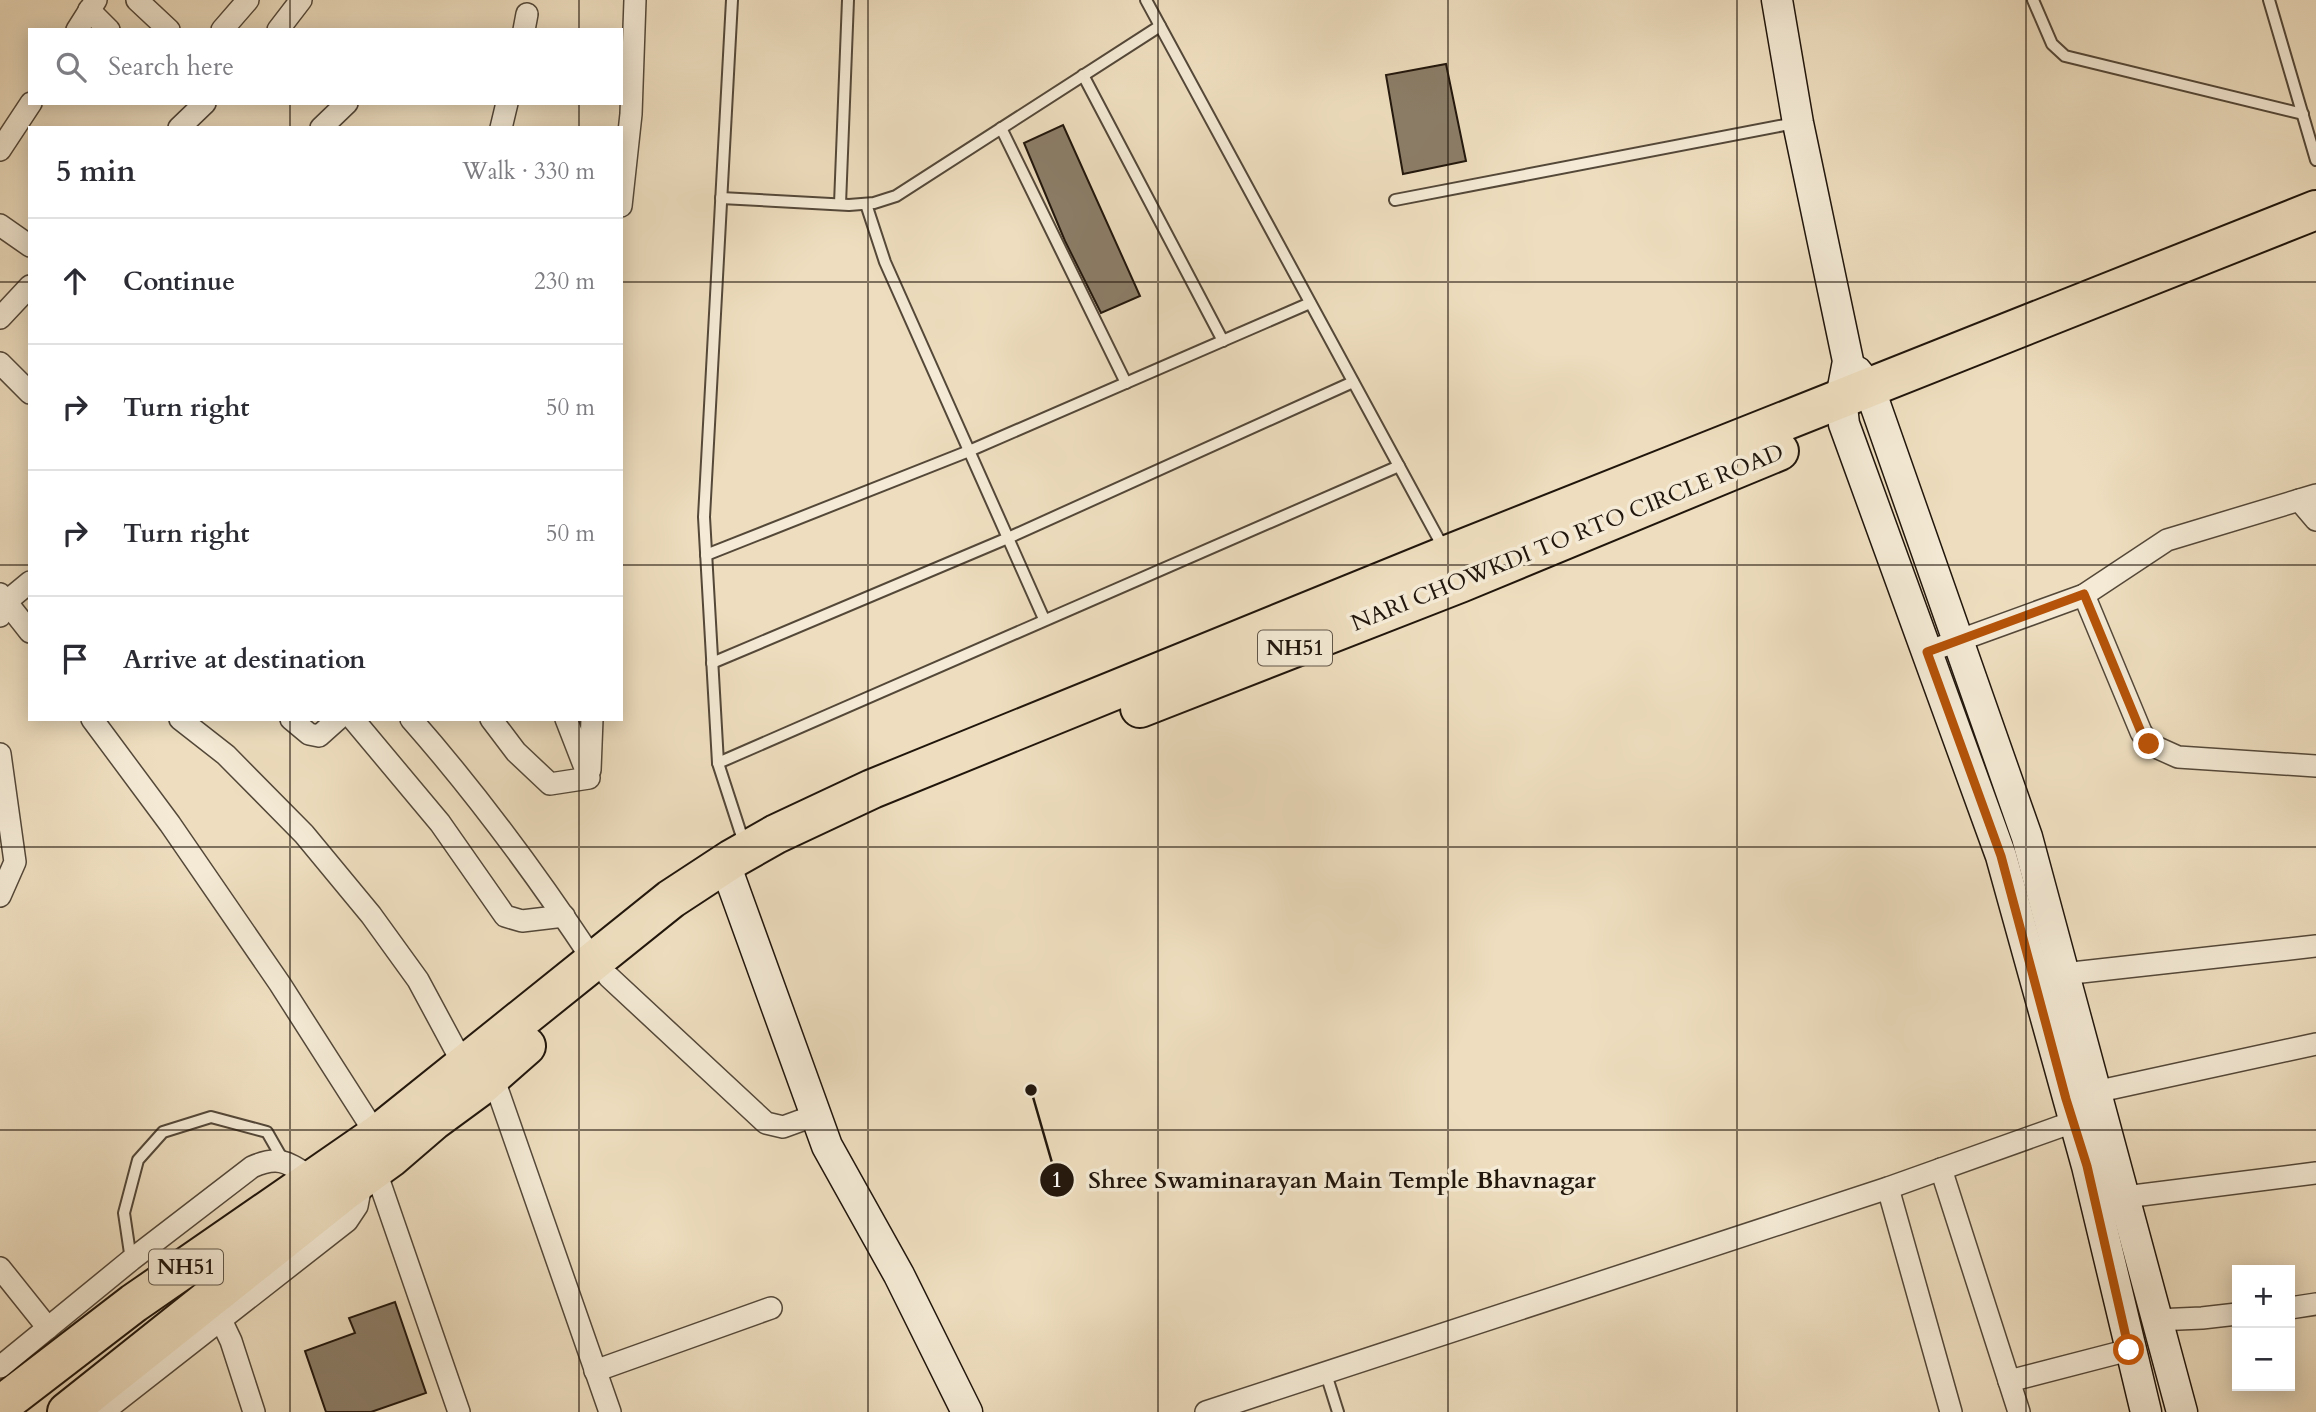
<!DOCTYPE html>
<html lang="en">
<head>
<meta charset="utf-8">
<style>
  :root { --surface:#fff; --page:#f7f7f7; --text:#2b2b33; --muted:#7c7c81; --line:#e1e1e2 }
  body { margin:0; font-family:Cardo,serif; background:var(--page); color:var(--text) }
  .controls { position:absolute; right:21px; bottom:21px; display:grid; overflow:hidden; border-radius:0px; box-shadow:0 4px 18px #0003 }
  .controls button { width:63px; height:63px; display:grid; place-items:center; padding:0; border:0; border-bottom:2px solid var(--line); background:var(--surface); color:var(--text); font:35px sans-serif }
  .stop { position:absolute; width:21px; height:21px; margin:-16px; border:5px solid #b45309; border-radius:50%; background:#fff }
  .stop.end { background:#b45309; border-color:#fff; box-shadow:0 2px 7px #0008 }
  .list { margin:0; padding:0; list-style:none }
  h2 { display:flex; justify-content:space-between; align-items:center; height:91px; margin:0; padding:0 28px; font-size:30px }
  h2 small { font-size:23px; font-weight:400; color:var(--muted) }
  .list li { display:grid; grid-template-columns:46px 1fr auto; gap:21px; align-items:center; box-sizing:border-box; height:126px; padding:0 28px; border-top:2px solid var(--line) }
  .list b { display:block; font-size:26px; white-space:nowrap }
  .list em { font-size:23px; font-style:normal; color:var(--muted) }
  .icon { flex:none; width:38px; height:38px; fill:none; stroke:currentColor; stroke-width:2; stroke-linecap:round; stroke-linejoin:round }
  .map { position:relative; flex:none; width:2316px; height:1412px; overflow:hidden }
  .search { position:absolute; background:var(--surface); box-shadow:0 4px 18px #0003; left:28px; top:28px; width:595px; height:77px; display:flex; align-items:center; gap:18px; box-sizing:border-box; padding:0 24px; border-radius:0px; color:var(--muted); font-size:26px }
  .panel { position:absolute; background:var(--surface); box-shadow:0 4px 18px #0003; left:28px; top:126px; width:595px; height:595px; border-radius:0px }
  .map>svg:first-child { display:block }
  .building { fill:#8c7e69; stroke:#21160c; stroke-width:2 }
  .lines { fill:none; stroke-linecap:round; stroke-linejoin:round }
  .lane-casing { stroke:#544839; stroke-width:14 }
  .street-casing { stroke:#544839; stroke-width:24 }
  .secondary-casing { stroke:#21160c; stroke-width:33 }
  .highway-casing { stroke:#21160c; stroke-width:42 }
  .lane { stroke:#f4ead5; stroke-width:10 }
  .street { stroke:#f4ead5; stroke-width:21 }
  .secondary { stroke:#f4ead5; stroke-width:30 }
  .highway { stroke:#eedebf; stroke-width:38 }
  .route { stroke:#b45309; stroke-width:9 }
  .grid { fill:none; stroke:#21160c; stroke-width:2; stroke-opacity:0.55 }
  .labels { text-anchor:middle; stroke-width:7; stroke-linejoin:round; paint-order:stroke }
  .shield { fill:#f4ead5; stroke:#605648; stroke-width:2 }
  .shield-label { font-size:21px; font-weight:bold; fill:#21160c }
  .street-label { font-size:23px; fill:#21160c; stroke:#f4ead5 }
  .leader { fill:none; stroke:#21160c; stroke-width:2.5 }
  .callout-dot { fill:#21160c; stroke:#f4ead5; stroke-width:2.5 }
  .mark-label { font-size:21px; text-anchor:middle; font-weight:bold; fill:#fff }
  .callout-label { font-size:24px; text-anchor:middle; font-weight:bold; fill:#21160c; stroke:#f4ead5; stroke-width:7; stroke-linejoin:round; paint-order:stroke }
</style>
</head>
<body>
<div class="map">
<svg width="2316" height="1412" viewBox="0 0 2316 1412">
  <rect width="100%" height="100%" fill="#eedebf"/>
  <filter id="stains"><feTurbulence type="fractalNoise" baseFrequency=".00286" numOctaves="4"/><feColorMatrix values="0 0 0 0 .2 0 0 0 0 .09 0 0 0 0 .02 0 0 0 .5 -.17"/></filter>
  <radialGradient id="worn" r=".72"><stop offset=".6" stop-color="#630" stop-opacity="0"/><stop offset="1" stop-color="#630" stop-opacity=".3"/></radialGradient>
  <g class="building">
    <polygon points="1446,64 1466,161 1403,174 1386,75"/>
    <polygon points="1063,125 1140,296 1101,313 1065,241 1024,143"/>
    <polygon points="395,1302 426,1393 371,1412 326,1412 305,1351 355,1333 349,1318"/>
  </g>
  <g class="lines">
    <g class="lane-casing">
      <g id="lane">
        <polyline points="732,0 704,517 718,763 744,843"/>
        <polyline points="1146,0 1444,549"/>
        <polyline points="2033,0 2052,44 2065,56 2303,114"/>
        <polyline points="2269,0 2316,160"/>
        <polyline points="1083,75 1223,341"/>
        <polyline points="1001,128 1126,383"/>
        <polyline points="721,198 849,205 874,203 896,196 1160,26"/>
        <polyline points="1395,200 1795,123"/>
        <polyline points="840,204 848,0"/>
        <polyline points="866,204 885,262 1044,619"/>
        <polyline points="706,555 969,451 1310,303"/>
        <polyline points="712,663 1008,538 1353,382"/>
        <polyline points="718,763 1399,466"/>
        <polyline points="131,1260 124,1213 138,1160 163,1132 211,1117 267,1132 283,1160"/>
        <polyline points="1326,1374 1338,1412"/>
      </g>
    </g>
    <g class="street-casing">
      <g id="street">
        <polyline points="137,0 169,30"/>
        <polyline points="89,10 109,30"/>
        <polyline points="77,30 96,0"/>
        <polyline points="222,30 248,0"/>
        <polyline points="278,30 301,0"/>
        <polyline points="524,30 527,14"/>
        <polyline points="179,128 205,103"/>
        <polyline points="321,128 347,103"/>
        <polyline points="501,128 507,103"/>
        <polyline points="0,150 31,103"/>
        <polyline points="621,206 631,114 635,0"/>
        <polyline points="0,225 30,246"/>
        <polyline points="0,318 30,286"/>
        <polyline points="0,363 30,393"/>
        <polyline points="2299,500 2316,520"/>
        <polyline points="0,594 30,632"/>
        <polyline points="2084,595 2141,732 2149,744 2178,757 2316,766"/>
        <polyline points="0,616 7,601 30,582"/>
        <polyline points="1927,652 2084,595 2167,540 2316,495"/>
        <polyline points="92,719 170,824 280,984 381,1142"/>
        <polyline points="180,719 226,755 304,834 371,915 418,980 468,1073"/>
        <polyline points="291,719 309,734 319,736 338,719"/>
        <polyline points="353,719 440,823 505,916 522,921 564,916"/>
        <path d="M411,719C477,794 538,877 593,960"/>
        <polyline points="491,719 516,752 550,784 589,778 566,719"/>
        <polyline points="0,754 15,862 0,896"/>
        <polyline points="590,770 592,719"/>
        <polyline points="2063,974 2316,946"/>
        <polyline points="609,977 766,1123 783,1127 816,1115"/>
        <polyline points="492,1074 610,1412"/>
        <polyline points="2095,1092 2316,1044"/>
        <polyline points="375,1169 459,1412"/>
        <polyline points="1941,1169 2019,1412"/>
        <polyline points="1888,1188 1951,1412"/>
        <polyline points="2125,1197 2316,1173"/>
        <polyline points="0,1268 48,1328"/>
        <polyline points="2290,1308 2316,1304"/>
        <polyline points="221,1320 231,1341 254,1412"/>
        <polyline points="2156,1320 2202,1318 2237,1314"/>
        <path d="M0,1367L131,1260L252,1167C281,1154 289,1164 314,1179"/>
        <polyline points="595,1371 771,1308"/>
        <polyline points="2009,1381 2129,1350"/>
        <polyline points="103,1412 347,1221 357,1206 362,1180"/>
        <polyline points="1206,1412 1888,1188 2087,1117"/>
      </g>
    </g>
    <g class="secondary-casing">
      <g id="secondary">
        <polyline points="1777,0 1798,123 1848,361 1841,398 1844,424 2001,856 2087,1166 2146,1412"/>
        <polyline points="1857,372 1869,387 2027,837 2182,1412"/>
        <polyline points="725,864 827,1146 899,1275 967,1412"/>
      </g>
    </g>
    <g class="highway-casing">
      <g id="highway">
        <polyline points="1140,708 1460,583 1779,451"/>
        <polyline points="0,1406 134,1303 377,1135 671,899 732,859 776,834 872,789 1447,555 2316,210"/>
        <polyline points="67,1412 347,1189 390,1158 433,1121 478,1088 526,1046"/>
      </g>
    </g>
    <use href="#lane" class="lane"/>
    <use href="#street" class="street"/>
    <use href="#secondary" class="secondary"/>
    <use href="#highway" class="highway"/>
  </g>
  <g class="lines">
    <polyline class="route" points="2129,1350 2087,1166 2066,1099 2001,856 1927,652 2084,594 2141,732 2149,744"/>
  </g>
  <path class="grid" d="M290,0V30M579,0V30M868,0V1412M1158,0V1412M1448,0V1412M1737,0V1412M2026,0V1412M290,103V128M579,103V128M0,282H30M621,282H2316M0,565H30M621,565H2316M290,719V1412M579,719V1412M0,847H2316M0,1130H2316"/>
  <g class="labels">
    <g class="shield">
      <rect x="1258" y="630.5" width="74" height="35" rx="5"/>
      <rect x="149" y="1249.5" width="74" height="35" rx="5"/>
    </g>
    <g class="shield-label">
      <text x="1295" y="655">NH51</text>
      <text x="186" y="1274">NH51</text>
    </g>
    <g class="street-label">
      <text transform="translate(1567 537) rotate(-22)" y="8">NARI CHOWKDI TO RTO CIRCLE ROAD</text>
    </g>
  </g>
  <path class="leader" d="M1031 1090L1057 1180"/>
  <g class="callout-dot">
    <circle cx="1031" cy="1090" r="7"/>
    <circle cx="1057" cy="1180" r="18"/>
  </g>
  <g class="mark-label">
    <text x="1057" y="1187">1</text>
  </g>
  <g class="callout-label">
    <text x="1342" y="1188">Shree Swaminarayan Main Temple Bhavnagar</text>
  </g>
  <rect width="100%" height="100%" filter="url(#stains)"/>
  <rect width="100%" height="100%" fill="url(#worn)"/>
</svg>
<div class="controls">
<button>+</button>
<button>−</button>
</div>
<div class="stop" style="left:2129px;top:1350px"></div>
<div class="stop end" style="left:2149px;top:744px"></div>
<div class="search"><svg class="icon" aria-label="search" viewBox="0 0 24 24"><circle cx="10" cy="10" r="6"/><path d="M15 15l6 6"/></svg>Search here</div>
<section class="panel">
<h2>5 min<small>Walk · 330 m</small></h2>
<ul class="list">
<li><svg class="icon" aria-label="ahead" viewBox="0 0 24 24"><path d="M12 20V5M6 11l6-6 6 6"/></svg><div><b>Continue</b></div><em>230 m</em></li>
<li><svg class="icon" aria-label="right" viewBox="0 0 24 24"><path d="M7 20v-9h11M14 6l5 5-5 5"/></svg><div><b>Turn right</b></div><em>50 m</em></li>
<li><svg class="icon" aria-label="right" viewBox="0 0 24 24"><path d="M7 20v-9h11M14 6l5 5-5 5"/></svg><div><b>Turn right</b></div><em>50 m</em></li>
<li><svg class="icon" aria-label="arrive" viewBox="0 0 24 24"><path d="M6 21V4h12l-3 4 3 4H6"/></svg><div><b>Arrive at destination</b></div></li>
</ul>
</section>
</div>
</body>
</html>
